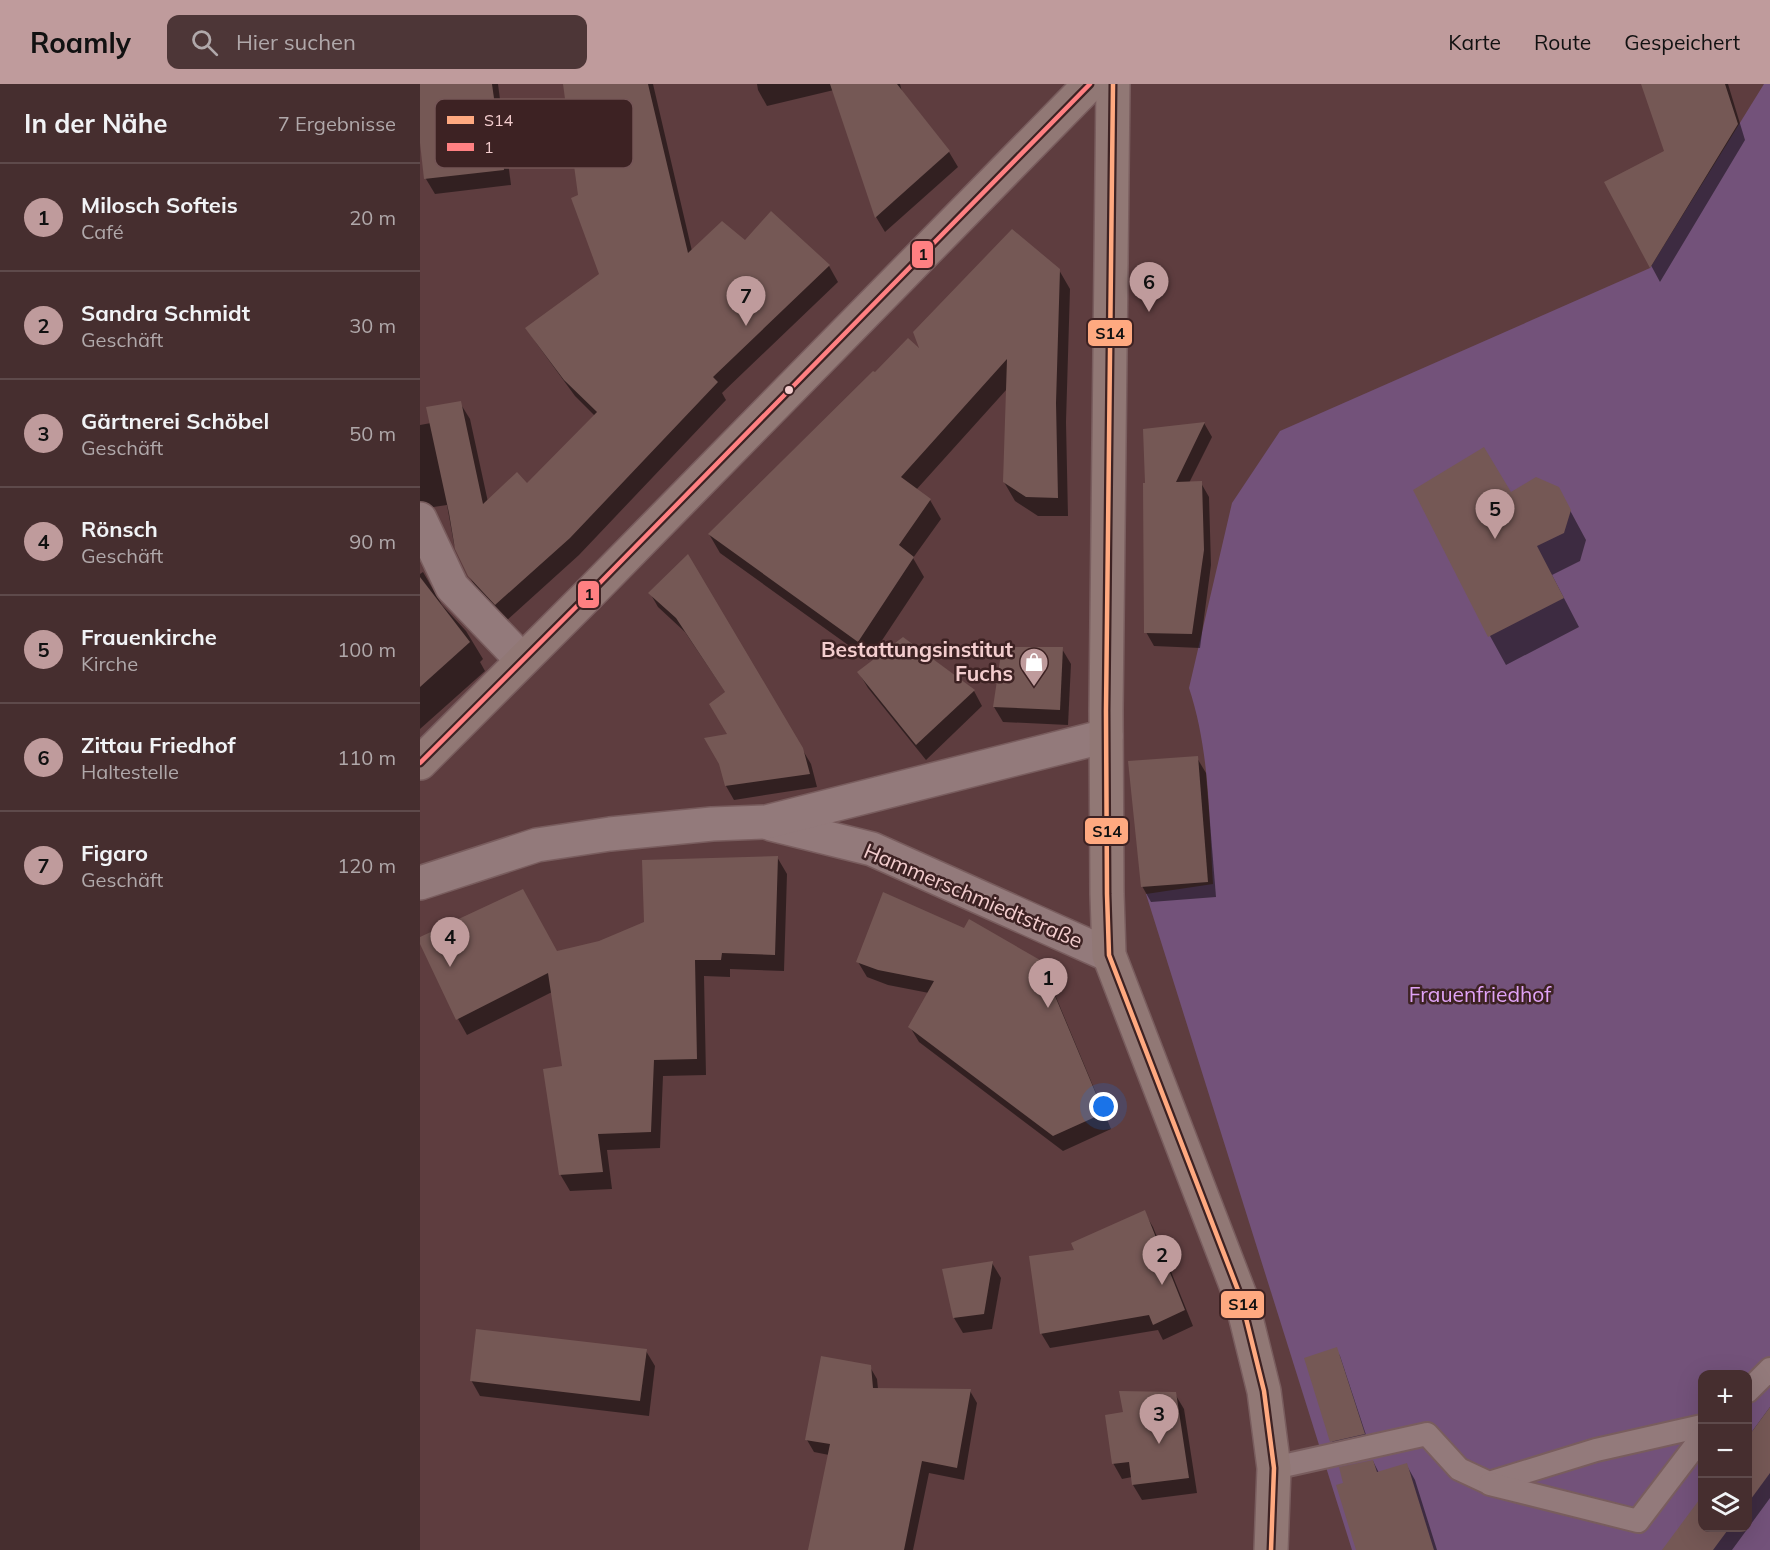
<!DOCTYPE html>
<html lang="de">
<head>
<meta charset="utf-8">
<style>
  :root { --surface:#462e2f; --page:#4d3637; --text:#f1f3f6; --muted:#b0a8aa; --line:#5e4a4b; --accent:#bf9b9c }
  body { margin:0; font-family:Mulish,sans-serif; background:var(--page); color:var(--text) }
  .controls { position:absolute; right:18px; bottom:18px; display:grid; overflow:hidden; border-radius:12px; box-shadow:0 6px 24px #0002 }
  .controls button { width:54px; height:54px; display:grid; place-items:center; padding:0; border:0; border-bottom:2px solid var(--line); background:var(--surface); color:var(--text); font:30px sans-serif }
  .you { position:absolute; left:684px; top:1023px; width:21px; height:21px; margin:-15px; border:4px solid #fff; border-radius:50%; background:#1a73e8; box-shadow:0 0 0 9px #1a73e833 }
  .badge { display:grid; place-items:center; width:39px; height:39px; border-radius:50%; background:var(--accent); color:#111; font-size:20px; font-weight:700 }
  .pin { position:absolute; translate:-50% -50px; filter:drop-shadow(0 2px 3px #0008) }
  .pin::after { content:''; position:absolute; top:32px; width:21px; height:18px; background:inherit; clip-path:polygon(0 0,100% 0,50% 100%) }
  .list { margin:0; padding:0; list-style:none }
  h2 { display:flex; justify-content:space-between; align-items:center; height:78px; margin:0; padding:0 24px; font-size:26px }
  h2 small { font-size:20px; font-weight:400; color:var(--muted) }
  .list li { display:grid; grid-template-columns:39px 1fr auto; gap:18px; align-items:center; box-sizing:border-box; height:108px; padding:0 24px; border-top:2px solid var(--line) }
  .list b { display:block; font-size:22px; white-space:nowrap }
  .list p { margin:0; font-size:20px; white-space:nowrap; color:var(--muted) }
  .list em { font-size:20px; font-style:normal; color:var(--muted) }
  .icon { flex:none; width:33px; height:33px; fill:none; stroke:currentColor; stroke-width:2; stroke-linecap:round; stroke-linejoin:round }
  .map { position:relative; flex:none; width:1350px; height:1466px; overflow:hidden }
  header { display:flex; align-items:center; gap:36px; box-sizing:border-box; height:84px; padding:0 30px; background:var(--accent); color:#111 }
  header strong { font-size:28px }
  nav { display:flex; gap:33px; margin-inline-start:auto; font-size:21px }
  .search { width:420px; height:54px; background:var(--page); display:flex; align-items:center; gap:15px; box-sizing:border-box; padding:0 21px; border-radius:12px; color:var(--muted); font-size:22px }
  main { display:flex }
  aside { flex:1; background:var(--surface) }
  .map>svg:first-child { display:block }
  .green { fill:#73527a; fill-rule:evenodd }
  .shadow { fill:#0007 }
  .building { fill:#755855 }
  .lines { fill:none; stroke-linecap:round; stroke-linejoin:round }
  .service-casing { stroke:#795d5e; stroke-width:26 }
  .minor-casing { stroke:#795d5e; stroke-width:36 }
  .primary-casing { stroke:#795d5e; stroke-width:36 }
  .service { stroke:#937a7b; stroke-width:22 }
  .minor { stroke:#937a7b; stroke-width:33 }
  .primary { stroke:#917875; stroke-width:33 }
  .bus-1-casing { stroke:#3d2223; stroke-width:9 }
  .bus-2-casing { stroke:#3d2223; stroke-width:9 }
  .bus-1 { stroke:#ffa980; stroke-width:4.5 }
  .bus-2 { stroke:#ff8082; stroke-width:4.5 }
  .bus-dot { fill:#f3cdce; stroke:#3d2223; stroke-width:2 }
  .labels { text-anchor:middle; stroke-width:5; stroke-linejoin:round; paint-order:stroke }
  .poi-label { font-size:21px; font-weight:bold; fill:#f3cdce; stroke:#3d2223; text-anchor:end }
  .street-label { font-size:21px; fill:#f3cdce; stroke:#3d2223 }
  .park-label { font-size:21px; fill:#e0a3f6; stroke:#3d2223 }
  .key { fill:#3d2223; stroke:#745556; stroke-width:1.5 }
  .key-label { font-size:16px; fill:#f3cdce }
  .line-badge { stroke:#3d2223; stroke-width:2 }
  .pale-badge-label { font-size:16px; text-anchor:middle; font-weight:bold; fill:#111 }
</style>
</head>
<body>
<header>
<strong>Roamly</strong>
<div class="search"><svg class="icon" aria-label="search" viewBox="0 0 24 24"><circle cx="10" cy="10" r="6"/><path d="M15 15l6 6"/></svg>Hier suchen</div>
<nav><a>Karte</a><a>Route</a><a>Gespeichert</a></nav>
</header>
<main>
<aside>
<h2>In der Nähe<small>7 Ergebnisse</small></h2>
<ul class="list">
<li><span class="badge">1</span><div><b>Milosch Softeis</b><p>Café</p></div><em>20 m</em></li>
<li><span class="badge">2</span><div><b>Sandra Schmidt</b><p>Geschäft</p></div><em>30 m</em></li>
<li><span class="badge">3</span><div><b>Gärtnerei Schöbel</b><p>Geschäft</p></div><em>50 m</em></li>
<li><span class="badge">4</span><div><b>Rönsch</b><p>Geschäft</p></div><em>90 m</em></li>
<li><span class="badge">5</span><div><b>Frauenkirche</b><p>Kirche</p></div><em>100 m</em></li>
<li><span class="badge">6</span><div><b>Zittau Friedhof</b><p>Haltestelle</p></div><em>110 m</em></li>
<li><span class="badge">7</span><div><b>Figaro</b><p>Geschäft</p></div><em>120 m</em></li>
</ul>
</aside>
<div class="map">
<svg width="1350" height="1466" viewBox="0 0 1350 1466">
  <rect width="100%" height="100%" fill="#5e3d3f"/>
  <path class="green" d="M1344,0H1350V1466H932L726,810L793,800C789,735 790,667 769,604L812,419L860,347L1230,184ZM1282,1290H1328V1444H1282Z"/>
  <g class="shadow">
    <polygon points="0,0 78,0 91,101 15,110 6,95 0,45"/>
    <polygon points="145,0 233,0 272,167 325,158 352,129 409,182 418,198 302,309 306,316 159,471 86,537 59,509 49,492 34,460 27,421 0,425 0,341 11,339 40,319 50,335 68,418 107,401 175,332 155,312 117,260 107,244 181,190 160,112"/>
    <polygon points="337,0 480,0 482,8 529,68 538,83 465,148 456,133 414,6 347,22 338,6"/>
    <polygon points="1223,0 1308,0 1325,56 1240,198 1186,98 1246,68"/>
    <polygon points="639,186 650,205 646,338 648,432 618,432 595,417 584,398 587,305 496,406 510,416 521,435 493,474 504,493 449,576 300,469 289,450 502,270"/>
    <polygon points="784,339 792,353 769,399 781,399 789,413 791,481 780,564 734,562 726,548 727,400 724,346"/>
    <polygon points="1138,404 1166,456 1160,477 1132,491 1159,543 1086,581 1070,552 1091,410"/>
    <polygon points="267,472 391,680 397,703 314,716 306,702 309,651 306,609 265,548 238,523 230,509"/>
    <polygon points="3,488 22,521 46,547 63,575 60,578 65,587 0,645 0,490"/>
    <polygon points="642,565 651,580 648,641 583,638 574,623"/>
    <polygon points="439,589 554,607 562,622 506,676 448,604"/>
    <polygon points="777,674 786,689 796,813 731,818 722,802"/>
    <polygon points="357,773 367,790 364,887 310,885 310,893 284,892 286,991 243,992 240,1064 187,1066 192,1105 150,1107 140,1090 144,984 132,908 47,951 38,935 0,855 137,869 180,858 226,839"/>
    <polygon points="438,878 619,878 628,894 691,1045 643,1067 499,958 490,943 509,909 468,901 447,893"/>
    <polygon points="724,1128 733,1143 773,1242 743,1256 738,1246 630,1264 621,1249 656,1167"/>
    <polygon points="572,1179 581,1194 572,1245 543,1249 534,1234"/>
    <polygon points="916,1265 920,1272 948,1357 916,1364 912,1357"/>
    <polygon points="226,1267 235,1282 229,1332 60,1312 51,1296"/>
    <polygon points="450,1283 457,1295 458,1305 550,1307 557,1319 544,1396 509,1389 493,1466 390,1466 409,1371 394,1368 387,1356"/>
    <polygon points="755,1310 764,1325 777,1409 722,1416 713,1401 712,1393 702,1395 693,1379 705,1329"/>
    <polygon points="1350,1323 1350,1414 1312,1466 1244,1466 1282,1414 1282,1444 1328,1444 1328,1353"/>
    <polygon points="953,1377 959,1389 986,1380 995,1396 1017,1466 938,1466 925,1400"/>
  </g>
  <g class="building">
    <polygon points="0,0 72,0 84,86 4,95 0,59"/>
    <polygon points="143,0 228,0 268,169 302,137 325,156 351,127 410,181 293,293 298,298 150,454 75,521 48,492 35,465 29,429 6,323 41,317 63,420 97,388 107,399 177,328 144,296 105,244 179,190 151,114 158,111"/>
    <polygon points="410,0 477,0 530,67 455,134"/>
    <polygon points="1221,0 1305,0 1318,40 1230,184 1184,98 1244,67"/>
    <polygon points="592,145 640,185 636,319 638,414 606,413 583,398 587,275 481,393 511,415 479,461 494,473 438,558 288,450 453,287 455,288 488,254 499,264 493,248"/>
    <polygon points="785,338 756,398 782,397 784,466 772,550 724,549 723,399 725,399 723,345"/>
    <polygon points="1064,363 1091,408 1116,393 1139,403 1151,426 1144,449 1117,462 1144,514 1068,553 993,406"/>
    <polygon points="268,470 383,664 390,690 305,702 299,680 284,654 307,650 289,620 305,608 256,534 228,509"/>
    <polygon points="0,493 50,558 0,603"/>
    <polygon points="483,553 555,606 496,661 437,588"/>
    <polygon points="582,563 643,563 640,626 573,623"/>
    <polygon points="778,672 788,798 721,803 708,677"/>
    <polygon points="358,772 355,871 302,869 301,876 275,876 277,975 234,976 231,1048 178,1050 183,1088 139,1091 123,985 142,982 128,889 36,936 0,860 0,853 103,805 137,867 179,857 224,838 222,776"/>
    <polygon points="463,808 544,844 549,835 620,876 684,1029 633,1052 488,943 514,897 458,886 436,878"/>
    <polygon points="725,1126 765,1226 733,1241 729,1231 620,1250 609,1172 654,1166 651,1159"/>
    <polygon points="573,1177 564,1230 533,1234 522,1185"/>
    <polygon points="56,1245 227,1265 220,1317 50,1297"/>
    <polygon points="917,1263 945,1350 910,1358 884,1274"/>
    <polygon points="401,1272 451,1281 453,1304 551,1305 537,1384 502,1377 484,1466 388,1466 410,1360 385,1356"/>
    <polygon points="699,1307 756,1308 769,1394 712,1401 709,1378 692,1380 685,1331 703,1328"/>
    <polygon points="1350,1323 1350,1389 1328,1419 1328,1353"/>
    <polygon points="953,1376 957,1388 987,1379 1014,1466 936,1466 916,1401 923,1399 919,1383"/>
    <polygon points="1282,1412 1282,1443 1310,1443 1293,1466 1242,1466"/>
  </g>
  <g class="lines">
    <g class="service-casing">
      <g id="service">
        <polyline points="1328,1307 1350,1285"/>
        <polyline points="854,1384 1007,1350 1039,1385 1069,1399 1176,1366 1282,1342"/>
        <polyline points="1070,1400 1218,1437 1282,1353"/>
      </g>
    </g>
    <g class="minor-casing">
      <g id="minor">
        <polyline points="0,435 32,503 102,576"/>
        <polyline points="351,740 452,765 689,871"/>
        <polyline points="0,799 117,761 190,750 292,740 346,738 686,652"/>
      </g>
    </g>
    <g class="primary-casing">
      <g id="primary">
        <polyline points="693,0 686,627 687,810 689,871 821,1214 844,1307 854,1384 851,1466"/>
        <polyline points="0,679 167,512 670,0"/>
      </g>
    </g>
    <use href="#service" class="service"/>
    <use href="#minor" class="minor"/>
    <use href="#primary" class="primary"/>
    <g class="bus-1-casing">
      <polyline id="bus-1" points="693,0 686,627 687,810 689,871 821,1214 844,1307 854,1384 851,1466"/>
    </g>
    <g class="bus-2-casing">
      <polyline id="bus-2" points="0,679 167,512 670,0"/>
    </g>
    <use href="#bus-1" class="bus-1"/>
    <use href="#bus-2" class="bus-2"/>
  </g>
  <defs>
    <g id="shop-pin" transform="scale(1.5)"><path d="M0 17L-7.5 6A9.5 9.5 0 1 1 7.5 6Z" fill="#bf9b9c" stroke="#3d2223"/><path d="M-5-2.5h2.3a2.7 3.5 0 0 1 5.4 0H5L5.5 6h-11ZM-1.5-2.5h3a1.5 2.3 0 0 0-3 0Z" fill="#fff"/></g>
  </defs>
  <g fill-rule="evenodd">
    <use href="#shop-pin" x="614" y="578"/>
  </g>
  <circle class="bus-dot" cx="369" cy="306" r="5"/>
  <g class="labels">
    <g class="poi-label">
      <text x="593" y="573">Bestattungsinstitut<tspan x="593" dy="24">Fuchs</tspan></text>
    </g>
    <g class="street-label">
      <text transform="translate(553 812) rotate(23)" y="7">Hammerschmiedtstraße</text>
    </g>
    <g class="park-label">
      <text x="1060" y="918">Frauenfriedhof</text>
    </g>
  </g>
  <rect x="15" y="15" width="198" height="69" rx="9" class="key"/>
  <rect x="27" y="32" width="27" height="8" fill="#ffa980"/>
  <rect x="27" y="59" width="27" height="8" fill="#ff8082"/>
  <g class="key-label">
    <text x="64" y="42">S14</text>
    <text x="64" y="69">1</text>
  </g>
  <g class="line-badge">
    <rect x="491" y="156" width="23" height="29" rx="6" fill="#ff8082"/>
    <rect x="667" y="235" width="46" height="28" rx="6" fill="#ffa980"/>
    <rect x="157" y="496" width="23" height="29" rx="6" fill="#ff8082"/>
    <rect x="664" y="733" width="45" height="28" rx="6" fill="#ffa980"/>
    <rect x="800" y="1206" width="45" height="29" rx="6" fill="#ffa980"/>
  </g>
  <g class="pale-badge-label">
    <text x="503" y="176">1</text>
    <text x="690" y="255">S14</text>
    <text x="169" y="516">1</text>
    <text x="687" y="753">S14</text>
    <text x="823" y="1226">S14</text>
  </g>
</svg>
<div class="controls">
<button>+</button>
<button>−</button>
<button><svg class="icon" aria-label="layers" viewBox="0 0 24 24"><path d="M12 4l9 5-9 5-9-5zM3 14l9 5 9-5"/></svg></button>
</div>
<div class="you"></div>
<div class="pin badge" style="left:628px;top:924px">1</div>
<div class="pin badge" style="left:742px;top:1201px">2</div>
<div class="pin badge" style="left:739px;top:1360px">3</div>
<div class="pin badge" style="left:30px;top:883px">4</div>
<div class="pin badge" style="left:1075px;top:455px">5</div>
<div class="pin badge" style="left:729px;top:228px">6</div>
<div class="pin badge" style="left:326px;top:242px">7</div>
</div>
</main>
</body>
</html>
